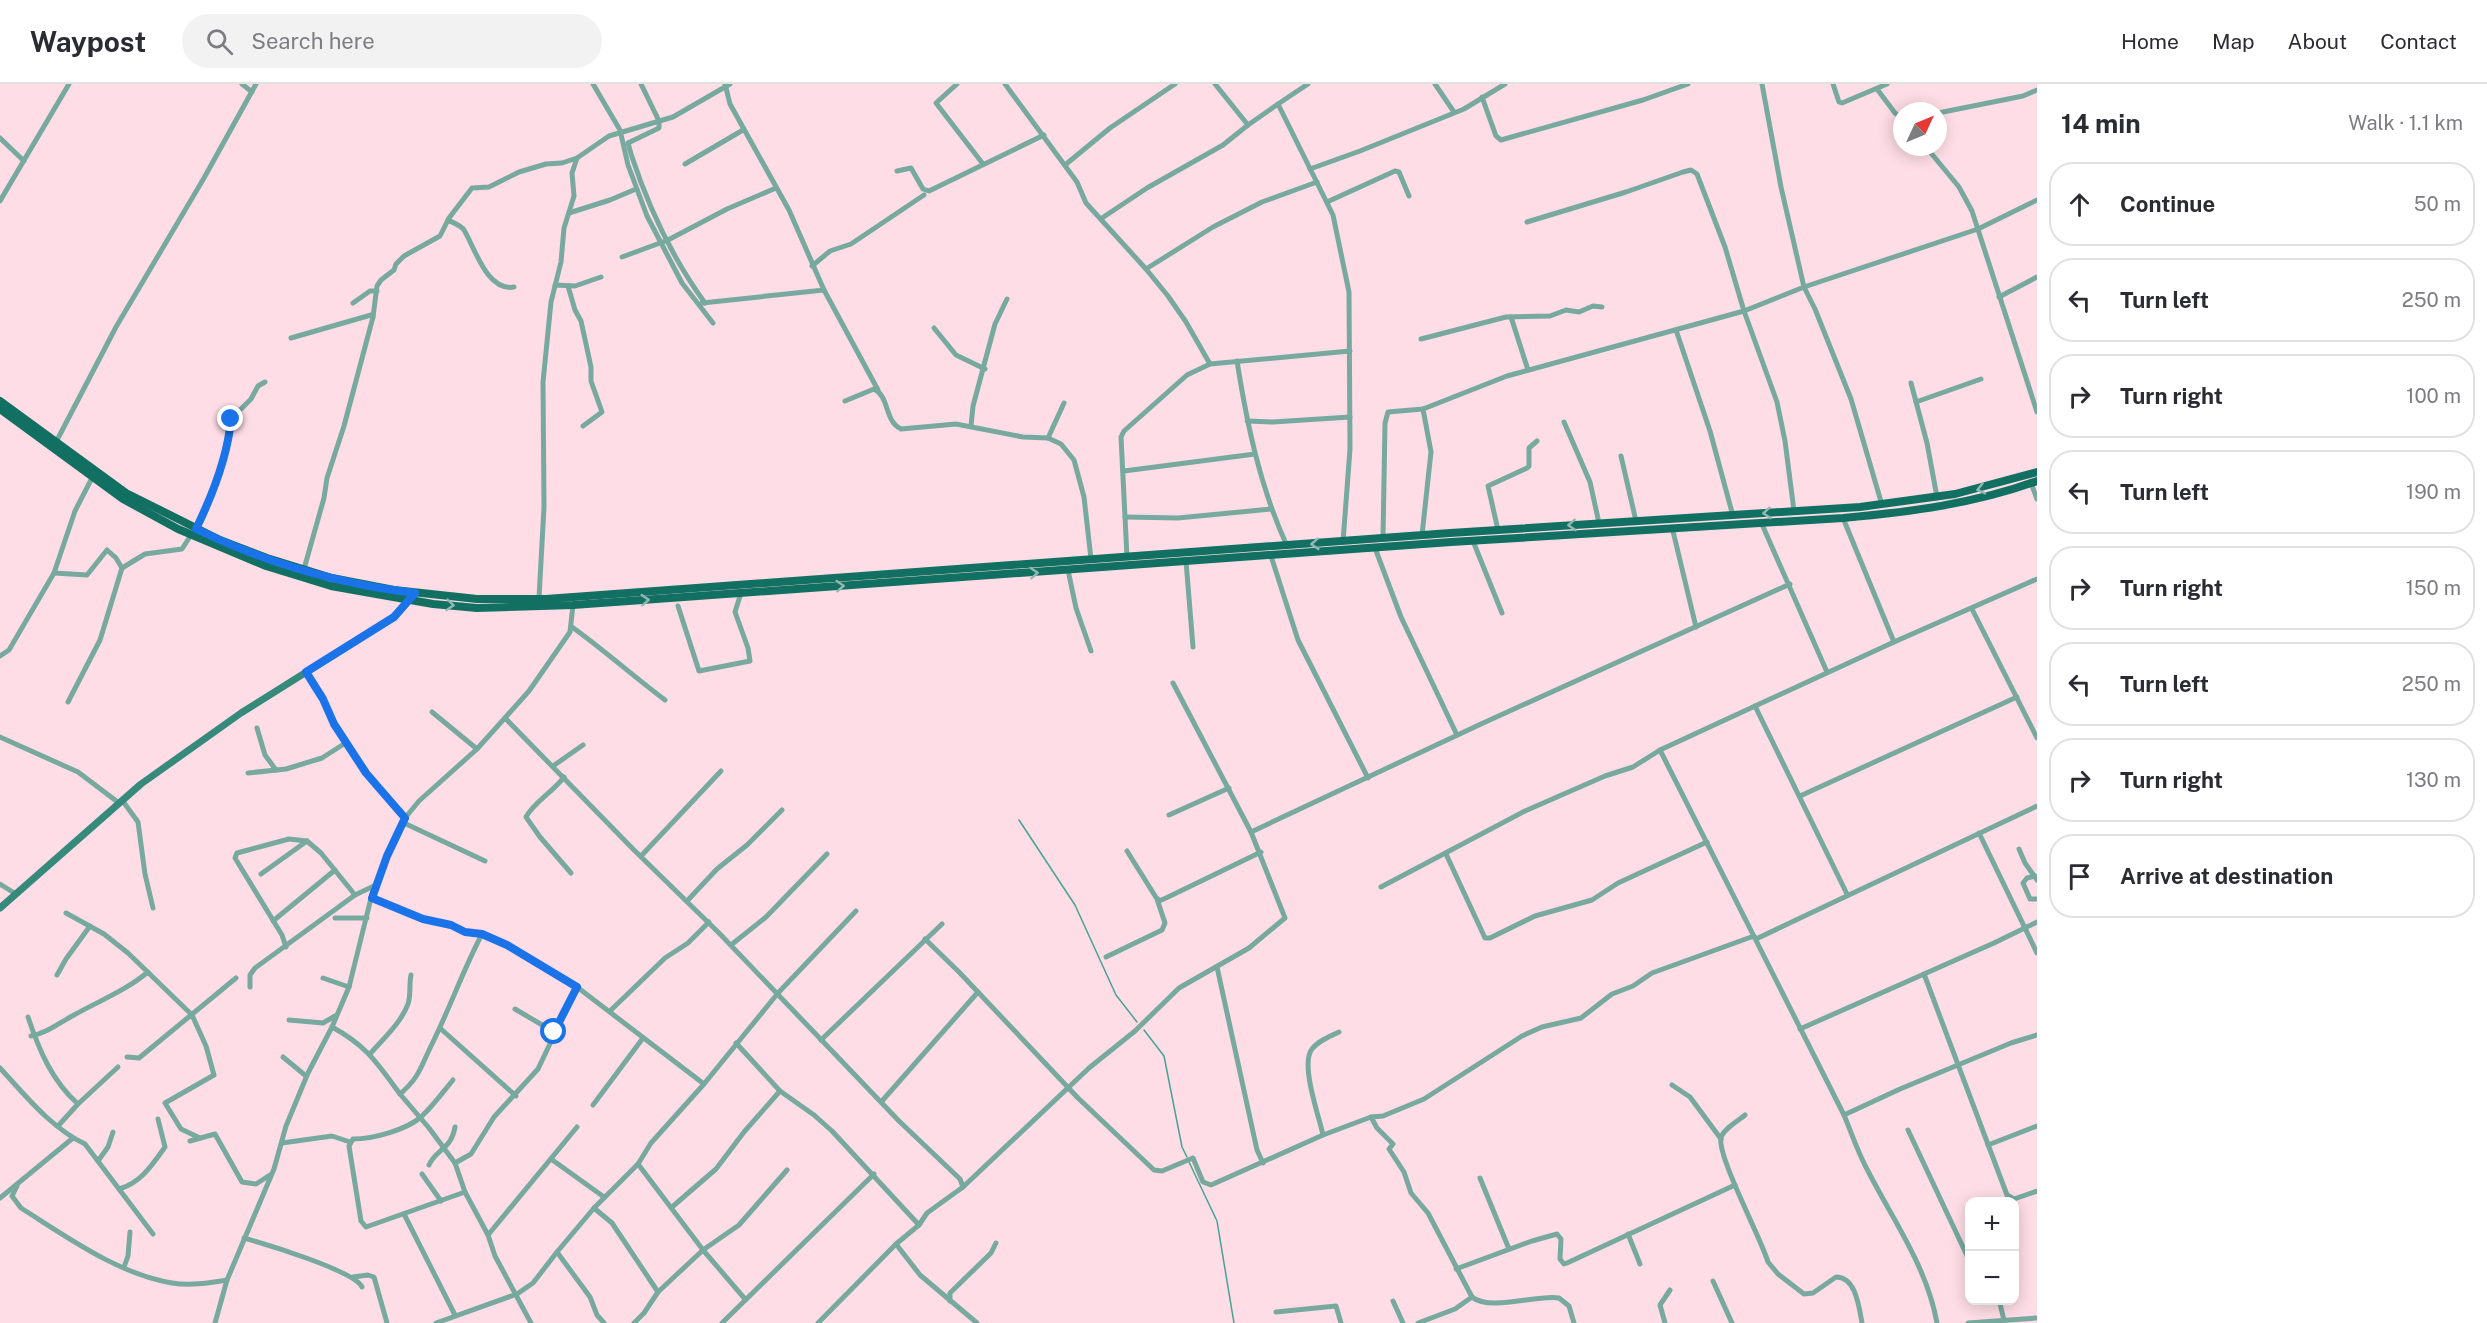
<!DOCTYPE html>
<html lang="en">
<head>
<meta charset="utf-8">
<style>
  :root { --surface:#fff; --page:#f2f2f3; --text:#2b2b33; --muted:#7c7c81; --line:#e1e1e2 }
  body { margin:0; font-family:"Public Sans",sans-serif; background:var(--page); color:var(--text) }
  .controls { position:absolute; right:18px; bottom:18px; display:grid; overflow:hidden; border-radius:12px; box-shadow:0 3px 15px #0003 }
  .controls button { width:54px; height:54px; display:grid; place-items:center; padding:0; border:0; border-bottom:2px solid var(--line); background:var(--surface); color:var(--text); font:30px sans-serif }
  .compass { position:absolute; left:1893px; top:18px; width:54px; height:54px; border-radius:50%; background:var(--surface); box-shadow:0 3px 15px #0003; rotate:46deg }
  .stop { position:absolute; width:18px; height:18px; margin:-14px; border:4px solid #1a73e8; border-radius:50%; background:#fff }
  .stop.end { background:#1a73e8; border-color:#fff; box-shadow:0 2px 6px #0008 }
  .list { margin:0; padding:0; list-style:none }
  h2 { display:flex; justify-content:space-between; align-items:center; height:78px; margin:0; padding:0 24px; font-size:26px }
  h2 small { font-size:20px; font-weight:400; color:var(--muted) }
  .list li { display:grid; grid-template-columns:39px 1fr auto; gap:18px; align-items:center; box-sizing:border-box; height:84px; margin:0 12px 12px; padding:0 12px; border:2px solid var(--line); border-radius:24px }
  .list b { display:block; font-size:22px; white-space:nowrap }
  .list em { font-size:20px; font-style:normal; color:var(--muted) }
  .icon { flex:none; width:33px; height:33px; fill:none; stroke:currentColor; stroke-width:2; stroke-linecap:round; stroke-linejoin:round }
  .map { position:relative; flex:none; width:2037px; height:1239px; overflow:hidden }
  header { display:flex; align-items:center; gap:36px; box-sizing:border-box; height:84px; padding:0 30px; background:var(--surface); border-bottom:2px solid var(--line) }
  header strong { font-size:28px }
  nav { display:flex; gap:33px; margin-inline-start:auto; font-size:21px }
  .search { width:420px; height:54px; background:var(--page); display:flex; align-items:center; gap:15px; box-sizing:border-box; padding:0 21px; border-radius:33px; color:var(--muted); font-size:22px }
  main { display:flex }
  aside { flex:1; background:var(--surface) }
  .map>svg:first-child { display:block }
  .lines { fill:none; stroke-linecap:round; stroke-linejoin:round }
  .stream { stroke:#45a395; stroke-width:1.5 }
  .street { stroke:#77a99f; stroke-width:5 }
  .secondary { stroke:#368a7c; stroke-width:7 }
  .primary { stroke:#127063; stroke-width:8 }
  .oneway { stroke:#92b8b3 }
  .route { stroke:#1a73e8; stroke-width:8 }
</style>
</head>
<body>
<header>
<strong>Waypost</strong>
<div class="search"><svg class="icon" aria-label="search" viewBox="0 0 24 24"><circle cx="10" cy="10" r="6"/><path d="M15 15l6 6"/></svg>Search here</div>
<nav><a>Home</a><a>Map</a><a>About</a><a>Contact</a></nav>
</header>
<main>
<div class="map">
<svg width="2037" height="1239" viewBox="0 0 2037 1239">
  <rect width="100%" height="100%" fill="#fedde6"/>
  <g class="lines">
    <g class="stream">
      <polyline points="1019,736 1075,821 1116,911 1137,938"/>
      <polyline points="1144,946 1164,972 1182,1063 1187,1073"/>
      <polyline points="1189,1078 1217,1137 1234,1239"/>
    </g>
    <g class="street">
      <polyline points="242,0 252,8"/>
      <polyline points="593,0 620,46 628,81 647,132 682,199 713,239"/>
      <path d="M641,0L659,37V44L628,59L631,70C648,122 673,175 705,219"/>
      <polyline points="725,0 730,20 789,126 824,206 878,306"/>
      <polyline points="957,0 936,19 983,80"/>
      <polyline points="1005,0 1077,98 1086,119 1146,185 1168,212 1186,238 1210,280"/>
      <polyline points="1215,0 1248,41 1278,20 1333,131 1349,208 1350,365 1343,458"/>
      <polyline points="1435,0 1454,28"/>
      <polyline points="1762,0 1781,103 1804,203 1815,225 1851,315 1882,421"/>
      <polyline points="1833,0 1839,18 1842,19 1887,0"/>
      <polyline points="1877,5 1895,29 1902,34"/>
      <polyline points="1482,13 1496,52 1501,56 1643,16 1688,0"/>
      <polyline points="1278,20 1308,0"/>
      <polyline points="1938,29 2023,12 2037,6"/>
      <polyline points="0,54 24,77"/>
      <polyline points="1926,63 1959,103 1972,127 2037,328"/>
      <polyline points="685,80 743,46"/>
      <polyline points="1065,81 1110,44 1175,0"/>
      <polyline points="1310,85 1360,67 1464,25 1505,0"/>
      <polyline points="897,87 911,84 923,105 929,107 1044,51"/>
      <polyline points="0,117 69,0"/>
      <polyline points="1327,118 1395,87 1399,88 1409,112"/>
      <polyline points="569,129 610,116 636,105"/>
      <polyline points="1102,134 1147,104 1223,61 1248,41"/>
      <path d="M448,136C453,139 461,141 464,146C475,164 487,208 514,203"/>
      <polyline points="1527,138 1626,108 1683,88 1691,86 1697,90 1725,163 1744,227 1777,318 1785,357 1794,427"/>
      <polyline points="622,173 668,156 727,125 776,104"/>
      <polyline points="812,182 830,167 851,160 924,111"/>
      <polyline points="1146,185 1213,143 1262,118 1317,98"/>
      <polyline points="555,201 575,202 601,193"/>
      <polyline points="568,202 575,226 581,237 591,283 591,297 602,328 583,342"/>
      <polyline points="1999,213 2037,193"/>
      <polyline points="353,219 370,207 377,207"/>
      <polyline points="702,219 824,206"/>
      <polyline points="373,233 377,202 381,196 394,186 396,180 404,172 440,152 449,134 472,104 489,103 519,88 546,80 562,79 577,74 609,52 673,33 730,0"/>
      <polyline points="1511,233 1528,286"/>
      <polyline points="934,244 956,271 985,285"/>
      <polyline points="1676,246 1710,347 1733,432"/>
      <polyline points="291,254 371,231 373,233 344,342 327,394 324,414 304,485"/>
      <polyline points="1421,255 1506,233 1550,232 1566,226 1579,228 1593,222 1602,223"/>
      <path d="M1237,277C1247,340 1260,403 1287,462"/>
      <polyline points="1911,299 1927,359 1937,413"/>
      <path d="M845,317L874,305C890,313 884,337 901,345L956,340L1023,353L1048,354L1061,360L1074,376L1084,413L1091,475"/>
      <polyline points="1916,318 1981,295"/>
      <polyline points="1247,337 1273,338 1350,333"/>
      <polyline points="1564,338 1590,398 1599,439"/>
      <polyline points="971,342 973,322 995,240 1007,215"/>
      <polyline points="1048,354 1064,319"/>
      <polyline points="55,360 116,243 204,94 256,0"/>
      <polyline points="1621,372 1636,437"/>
      <polyline points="1124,387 1255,370"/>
      <polyline points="2031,399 2037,415"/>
      <polyline points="1125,433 1178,434 1271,425"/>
      <polyline points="1843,434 1894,558"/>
      <polyline points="1761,438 1827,588"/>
      <polyline points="1672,443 1696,543"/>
      <polyline points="196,445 214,406 230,352 231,335 251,315 258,302 265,298"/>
      <polyline points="1498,446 1488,402 1527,384 1529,382 1529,364 1537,357"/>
      <polyline points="1422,451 1431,368 1423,325"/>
      <polyline points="1383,454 1385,339 1388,328 1423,325 1507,292 1744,227 1804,203 1978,145 2037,116"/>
      <polyline points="1473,457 1502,529"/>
      <polyline points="1375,464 1401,533 1457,651"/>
      <polyline points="1271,472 1298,556 1368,694"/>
      <polyline points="1127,473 1121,353 1124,347 1187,291 1210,280 1350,267"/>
      <polyline points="1186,477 1193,563"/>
      <polyline points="1068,486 1076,524 1091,567"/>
      <polyline points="54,489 87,491 107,466 116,474 122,484 145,470 182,465 191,451"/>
      <polyline points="539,514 544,423 543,298 551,218 561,178 564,144 574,112 572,89 577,74"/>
      <polyline points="678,522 699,587 750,577 748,564 735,528 741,509"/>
      <polyline points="1972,525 2037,654"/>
      <path d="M572,543C604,566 633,592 665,616"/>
      <polyline points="0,572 9,566 54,489 75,427 92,394"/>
      <polyline points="306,589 323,615 334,640 366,689 405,734"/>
      <polyline points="68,618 100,556 122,484"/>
      <polyline points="1755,622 1847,810"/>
      <polyline points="432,628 477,665"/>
      <polyline points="505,634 634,766 719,849 899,1037 960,1095 963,1103 1089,984 1135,947 1179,904 1249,864 1285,834 1251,748 1173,599"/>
      <polyline points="257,644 265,671 276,686"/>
      <polyline points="0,653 78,688 119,719"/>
      <polyline points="553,682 583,661"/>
      <polyline points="248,689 286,685 322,674 347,658"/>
      <path d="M564,693C553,708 534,718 526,733L540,753L571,789"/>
      <polyline points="1800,712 2017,613"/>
      <polyline points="122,716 138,738 145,790 153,824"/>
      <polyline points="1169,731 1229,704"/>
      <polyline points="404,739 485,777"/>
      <polyline points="1251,748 1481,640 1790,500"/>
      <polyline points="1979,749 2037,869"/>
      <polyline points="2019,765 2025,779 2037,796"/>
      <polyline points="1446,770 1485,854 1490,854 1535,832 1592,816 1618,799 1707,758"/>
      <polyline points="641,772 721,687"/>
      <polyline points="261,790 307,757"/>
      <polyline points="2035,792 2027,794 2023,799 2030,815 2037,815"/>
      <polyline points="0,800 16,810"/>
      <polyline points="1381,803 1525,727 1605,692 1633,683 1660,666"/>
      <path d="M372,814L423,835L451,841L465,848L482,850C463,886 450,924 432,960C421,982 420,993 400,1010L429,1044L455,1079L465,1108L488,1151L495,1172L531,1239"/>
      <polyline points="1158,815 1159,817 1166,814 1261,768"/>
      <polyline points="687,817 717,785 747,761 782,726"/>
      <polyline points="66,829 104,850 128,869 192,931 206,962 214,991 165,1019 181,1045 200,1054"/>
      <polyline points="335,834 367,834"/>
      <polyline points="273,837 335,786"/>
      <polyline points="482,850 507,861 577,903 704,1000"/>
      <polyline points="925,855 959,888 1078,1014 1154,1086 1162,1087 1193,1074 1203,1098 1211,1101 1323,1051 1371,1033 1383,1032 1424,1015 1522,952 1542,943 1581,934 1612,910 1633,902 1652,889 1754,852"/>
      <polyline points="1756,855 2037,722"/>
      <polyline points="731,861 766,833 827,770"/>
      <polyline points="286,863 282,851 235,774 237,769 289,755 307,757 321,769 355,811"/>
      <polyline points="1106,873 1162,846 1165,839 1157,815 1127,767"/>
      <polyline points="1217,883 1257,1066 1263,1079"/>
      <polyline points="1924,890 2007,1111 2014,1115 2037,1107"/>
      <polyline points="57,891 66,875 90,842"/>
      <polyline points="323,894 349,903"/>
      <polyline points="250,903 250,891 255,884 355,811 376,801"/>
      <polyline points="515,925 554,948"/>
      <polyline points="610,927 665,874 688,859 709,838"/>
      <path d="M28,933C39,966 52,997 78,1020L58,1042"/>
      <polyline points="289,936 323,939 335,932"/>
      <path d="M332,943C367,962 377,979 400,1010"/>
      <polyline points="441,945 516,1012"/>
      <polyline points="1800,945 1994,859 2037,838"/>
      <path d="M31,952C47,949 59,939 74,931C99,917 125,907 148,888"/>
      <polyline points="821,956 942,840"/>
      <polyline points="736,959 780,1007 814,1031 832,1047 919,1141"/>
      <path d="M370,970C383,955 401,939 408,920C411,912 409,900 411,891"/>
      <polyline points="127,973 139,974 236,894"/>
      <polyline points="283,973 306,992"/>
      <path d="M0,984C25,1011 51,1044 85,1060L153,1150"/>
      <path d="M453,996C443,1008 433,1022 421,1033C406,1046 373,1055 353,1055L349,1062L361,1137L366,1143L465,1108"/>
      <polyline points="1672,1001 1690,1013 1721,1055"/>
      <polyline points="882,1017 978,908"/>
      <polyline points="78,1020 118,983"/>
      <polyline points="593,1021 643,954"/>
      <path d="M1745,1031C1738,1037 1723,1045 1721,1054C1717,1072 1761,1154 1768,1178L1778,1190L1804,1210L1813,1209L1836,1193C1856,1193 1859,1223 1862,1239"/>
      <polyline points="1844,1031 1900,1005 2011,959 2037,951"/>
      <path d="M1371,1033L1377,1044L1393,1060L1389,1065L1404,1088L1411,1109L1428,1129L1472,1213C1490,1228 1538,1210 1559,1214L1569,1222L1574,1239"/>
      <polyline points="1908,1046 1970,1178"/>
      <path d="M1323,1051C1319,1032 1300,980 1312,965C1318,957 1330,952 1339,948"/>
      <polyline points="190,1057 215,1050 242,1098 256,1100 270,1091"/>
      <polyline points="282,1059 332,1052 350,1058"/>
      <polyline points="1988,1061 2037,1042"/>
      <polyline points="551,1075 604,1113"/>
      <polyline points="98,1077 108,1063 113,1048"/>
      <polyline points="455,1079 471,1070 494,1033 538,985 577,903"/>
      <polyline points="638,1080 703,1166 745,1215"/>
      <path d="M429,1081C436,1065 451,1066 455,1043"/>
      <polyline points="422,1090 441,1117"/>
      <polyline points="1480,1094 1509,1165"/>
      <path d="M17,1102L12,1112L21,1124C67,1153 118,1190 172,1199C191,1202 208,1199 227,1196"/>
      <path d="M119,1105C141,1099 152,1081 165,1063L158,1035"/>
      <polyline points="0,1114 73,1054"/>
      <polyline points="672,1123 716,1085 744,1048 780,1007"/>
      <polyline points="594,1124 612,1139 658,1208"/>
      <polyline points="404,1130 455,1231"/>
      <polyline points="1628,1150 1640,1180"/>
      <polyline points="488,1151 577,1043"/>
      <path d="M244,1154C265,1160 355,1187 362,1203"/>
      <polyline points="896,1160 920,1191 977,1239"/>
      <polyline points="557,1168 594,1124 638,1080 651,1059 704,1000 778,909 856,827"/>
      <polyline points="124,1183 128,1172 130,1148"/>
      <polyline points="1456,1185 1532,1157 1557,1150 1561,1155 1560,1175 1564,1180 1567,1179 1735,1101"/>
      <polyline points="353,1193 368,1191 374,1193 387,1239"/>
      <polyline points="1713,1197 1732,1239"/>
      <polyline points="1999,1216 2004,1236"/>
      <polyline points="950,1217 950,1209 991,1169 996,1159"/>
      <polyline points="1393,1217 1403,1239"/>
      <polyline points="1276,1228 1336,1222 1341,1239"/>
      <polyline points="215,1239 227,1196 274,1085 286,1042 308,989 332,943 349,903 372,810 387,772 405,734 419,717 477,665 529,607 570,548 573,521"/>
      <polyline points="436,1239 517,1210 533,1199 557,1168 590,1213 597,1231 604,1239"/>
      <polyline points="634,1239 644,1229 658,1208 703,1166 739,1141 787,1086"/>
      <polyline points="722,1239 874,1090"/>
      <polyline points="818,1239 896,1160 919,1141 927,1129 963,1103"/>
      <polyline points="1418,1239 1455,1225 1472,1213"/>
      <polyline points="1665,1239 1660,1221 1670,1206"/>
      <path d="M1937,1239C1927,1183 1893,1136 1868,1087C1858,1069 1852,1050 1844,1031L1660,666L1894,558L2037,495"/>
      <polyline points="1968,1239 2037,1234"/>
    </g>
    <polyline class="secondary" points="0,824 141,700 241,629 394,533 415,509"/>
    <g class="primary">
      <polyline points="0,317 126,409 220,456 267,474 332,494 394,506 477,515 546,515 1450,449 1860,423 1955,410 2037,388"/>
      <path d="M0,325L123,415L178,445L266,482L331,502L433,520L477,524L573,521L1451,458L1843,434C1909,428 1974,420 2037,397"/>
    </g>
  </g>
  <defs><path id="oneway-chevron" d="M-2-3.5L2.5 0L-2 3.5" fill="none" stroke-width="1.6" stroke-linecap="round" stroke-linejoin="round" transform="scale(1.5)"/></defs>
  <g class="oneway">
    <use href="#oneway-chevron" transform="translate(1981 405) rotate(166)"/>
    <use href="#oneway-chevron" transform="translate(1767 429) rotate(175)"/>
    <use href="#oneway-chevron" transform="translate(1572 441) rotate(176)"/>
    <use href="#oneway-chevron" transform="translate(1315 460) rotate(176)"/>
    <use href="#oneway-chevron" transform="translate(1034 489) rotate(-4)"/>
    <use href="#oneway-chevron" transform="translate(840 502) rotate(-4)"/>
    <use href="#oneway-chevron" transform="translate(645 516) rotate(-4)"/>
    <use href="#oneway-chevron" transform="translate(450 521) rotate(5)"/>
  </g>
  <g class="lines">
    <path class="route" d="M231,335C228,370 212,412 196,445C264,478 340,500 415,509L394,533L306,588L323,615L334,640L366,689L405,734L387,772L372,814L423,835L451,841L465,848L482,850L507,861L577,903L554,948"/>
  </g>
</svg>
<div class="controls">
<button>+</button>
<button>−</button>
</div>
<svg class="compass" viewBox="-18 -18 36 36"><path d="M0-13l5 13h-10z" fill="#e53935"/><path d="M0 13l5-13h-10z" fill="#7c7c81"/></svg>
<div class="stop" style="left:554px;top:948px"></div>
<div class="stop end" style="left:231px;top:335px"></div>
</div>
<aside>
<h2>14 min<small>Walk · 1.1 km</small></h2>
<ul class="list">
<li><svg class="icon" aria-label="ahead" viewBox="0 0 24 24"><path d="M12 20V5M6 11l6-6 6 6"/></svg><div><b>Continue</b></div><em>50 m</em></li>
<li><svg class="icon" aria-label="left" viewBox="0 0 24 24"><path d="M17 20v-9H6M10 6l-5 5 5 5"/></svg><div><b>Turn left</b></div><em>250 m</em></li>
<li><svg class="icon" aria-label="right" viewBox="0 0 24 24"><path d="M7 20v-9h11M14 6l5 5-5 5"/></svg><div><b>Turn right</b></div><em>100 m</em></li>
<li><svg class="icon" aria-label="left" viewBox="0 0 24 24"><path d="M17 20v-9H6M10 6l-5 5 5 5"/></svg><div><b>Turn left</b></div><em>190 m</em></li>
<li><svg class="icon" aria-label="right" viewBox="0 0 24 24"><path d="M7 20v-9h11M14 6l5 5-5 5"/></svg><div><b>Turn right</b></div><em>150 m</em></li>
<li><svg class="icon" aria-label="left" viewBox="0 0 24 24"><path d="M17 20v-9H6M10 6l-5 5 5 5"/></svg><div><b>Turn left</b></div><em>250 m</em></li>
<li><svg class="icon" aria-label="right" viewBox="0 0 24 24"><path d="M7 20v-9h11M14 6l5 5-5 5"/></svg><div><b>Turn right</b></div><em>130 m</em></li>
<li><svg class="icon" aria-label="arrive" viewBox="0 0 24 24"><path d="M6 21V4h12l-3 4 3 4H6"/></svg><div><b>Arrive at destination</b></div></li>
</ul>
</aside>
</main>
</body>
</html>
